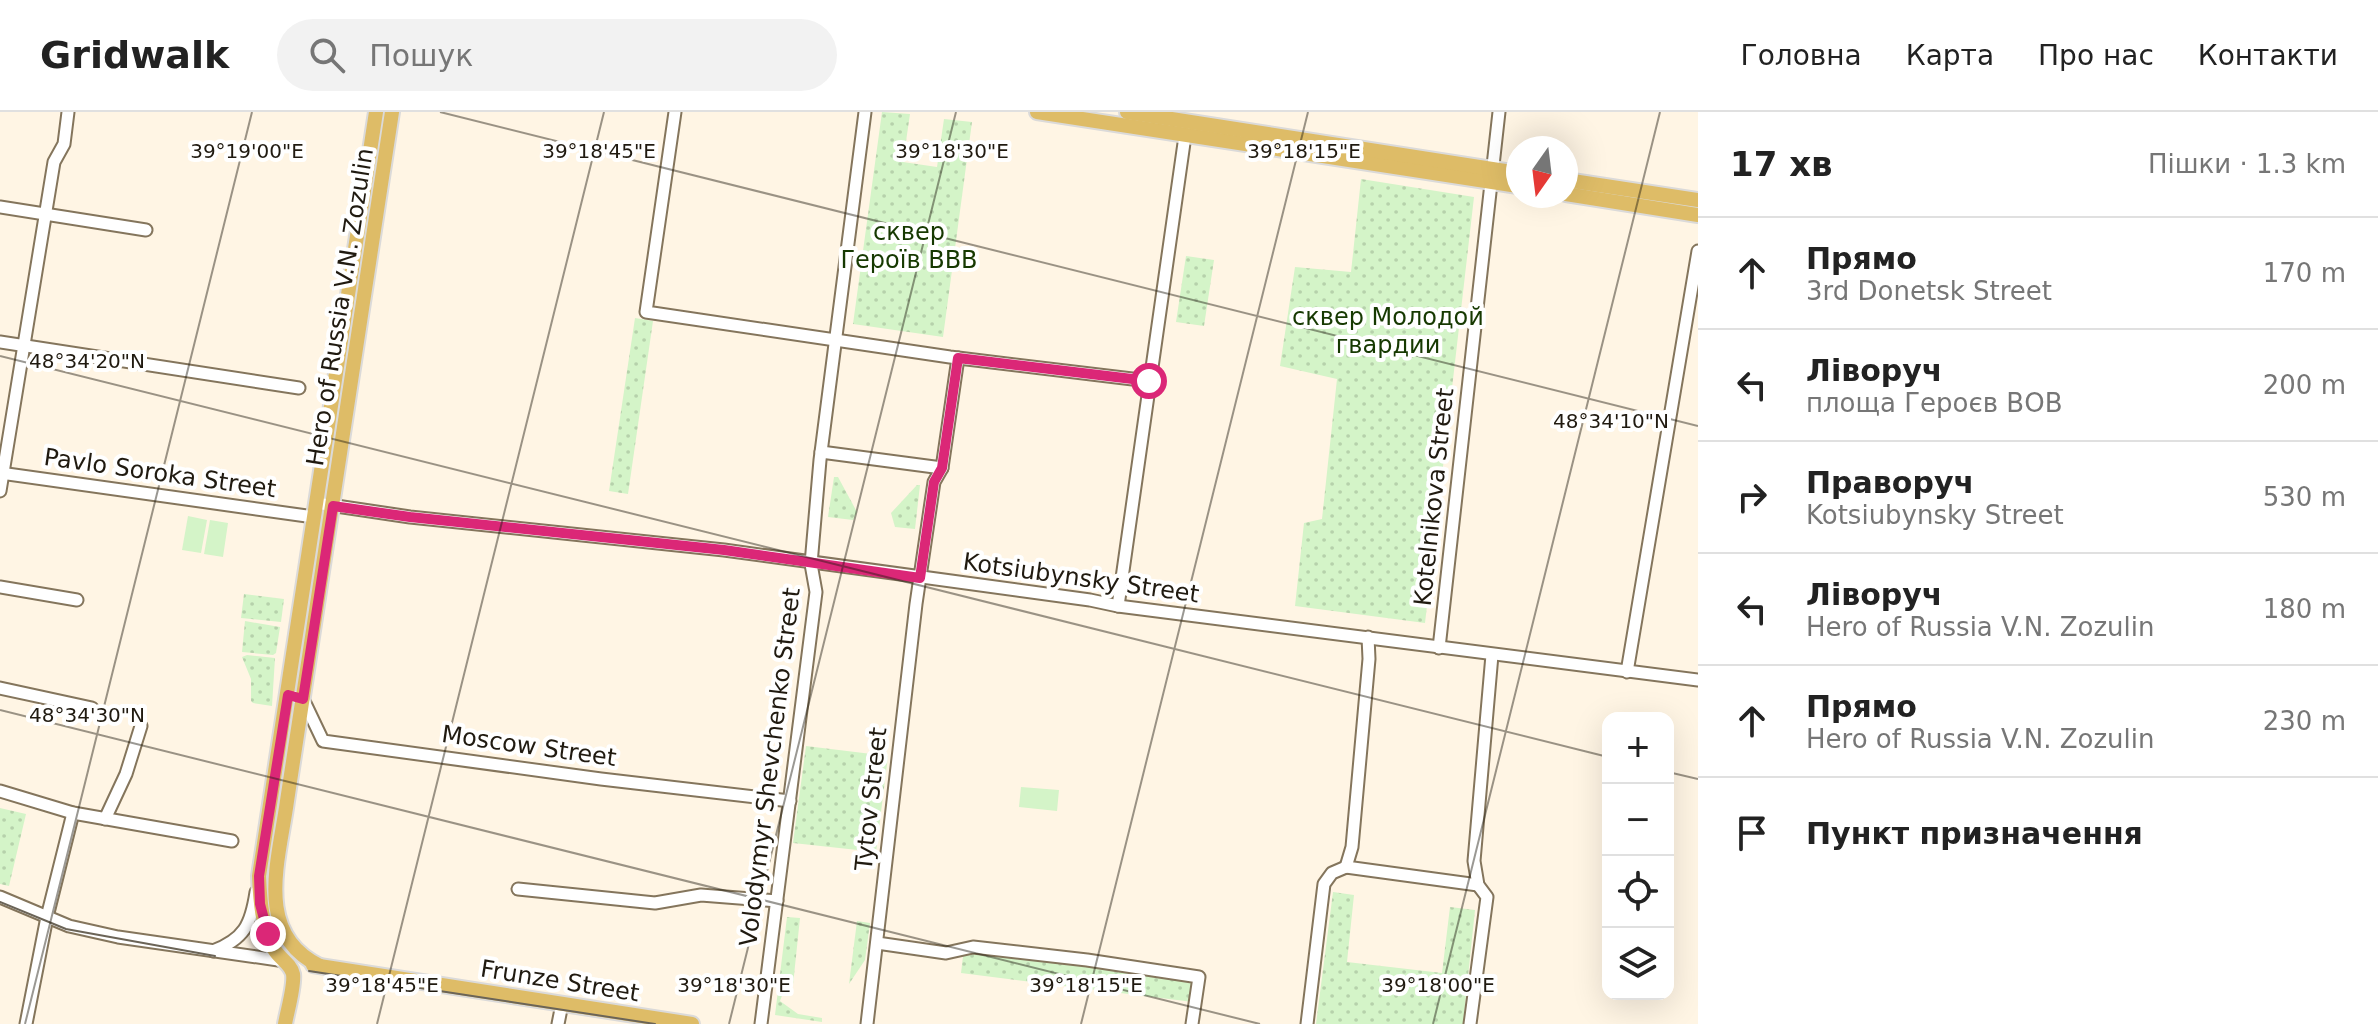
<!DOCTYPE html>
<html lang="uk">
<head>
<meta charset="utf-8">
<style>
  :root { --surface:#fff; --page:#f2f2f2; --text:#222; --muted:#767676; --line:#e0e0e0 }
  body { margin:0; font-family:"DejaVu Sans",sans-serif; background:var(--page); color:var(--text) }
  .controls { position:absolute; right:24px; bottom:24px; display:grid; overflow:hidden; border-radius:16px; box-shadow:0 8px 32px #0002 }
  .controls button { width:72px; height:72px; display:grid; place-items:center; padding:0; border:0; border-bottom:2px solid var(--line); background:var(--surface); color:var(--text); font:40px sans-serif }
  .compass { position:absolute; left:1506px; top:24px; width:72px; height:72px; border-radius:50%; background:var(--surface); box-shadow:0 8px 32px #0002; rotate:194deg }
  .stop { position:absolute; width:24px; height:24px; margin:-18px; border:6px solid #db2777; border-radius:50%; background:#fff }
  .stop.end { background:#db2777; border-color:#fff; box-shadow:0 2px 8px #0008 }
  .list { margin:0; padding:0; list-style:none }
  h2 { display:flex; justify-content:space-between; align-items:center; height:104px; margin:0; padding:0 32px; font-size:34px }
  h2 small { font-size:26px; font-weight:400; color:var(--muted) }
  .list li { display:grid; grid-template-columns:52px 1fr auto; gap:24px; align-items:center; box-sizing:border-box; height:112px; padding:0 32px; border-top:2px solid var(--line) }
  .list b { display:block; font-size:30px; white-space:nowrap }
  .list p { margin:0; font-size:26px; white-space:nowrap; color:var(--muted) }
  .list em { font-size:26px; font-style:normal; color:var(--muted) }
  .icon { flex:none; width:44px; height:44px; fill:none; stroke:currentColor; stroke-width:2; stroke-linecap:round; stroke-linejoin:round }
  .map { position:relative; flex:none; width:1698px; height:912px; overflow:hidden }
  header { display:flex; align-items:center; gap:48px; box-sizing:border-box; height:112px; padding:0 40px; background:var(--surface); border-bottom:2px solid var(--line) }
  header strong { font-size:38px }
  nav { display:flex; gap:44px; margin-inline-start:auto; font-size:28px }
  .search { width:560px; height:72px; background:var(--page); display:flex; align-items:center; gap:20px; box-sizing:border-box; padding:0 28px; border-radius:44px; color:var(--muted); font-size:30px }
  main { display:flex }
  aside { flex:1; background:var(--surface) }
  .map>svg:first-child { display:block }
  .grass { fill:url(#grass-dots) }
  .pitch { fill:#d4f4c8 }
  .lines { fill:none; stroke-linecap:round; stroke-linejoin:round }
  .minor-casing { stroke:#84755c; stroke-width:15 }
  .major-casing { stroke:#dbdad9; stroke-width:18 }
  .minor { stroke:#fff; stroke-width:11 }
  .major { stroke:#debc67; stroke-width:14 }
  .tram { stroke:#6b6457; stroke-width:2 }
  .route { stroke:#db2777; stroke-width:10 }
  .ticks { fill:none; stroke:#201a10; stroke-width:2; stroke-opacity:0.45 }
  .labels { text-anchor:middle; stroke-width:8; stroke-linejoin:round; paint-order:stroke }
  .park-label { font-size:24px; fill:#163901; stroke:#fff }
  .street-label { font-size:24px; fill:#201a10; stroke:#fff }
  .ticks-label { font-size:20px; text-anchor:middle; fill:#201a10; stroke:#fff; stroke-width:8; stroke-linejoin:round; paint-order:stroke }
</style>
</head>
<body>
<header>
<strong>Gridwalk</strong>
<div class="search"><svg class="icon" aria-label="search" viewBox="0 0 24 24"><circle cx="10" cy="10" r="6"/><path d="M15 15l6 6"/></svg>Пошук</div>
<nav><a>Головна</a><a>Карта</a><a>Про нас</a><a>Контакти</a></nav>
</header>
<main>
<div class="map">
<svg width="1698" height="912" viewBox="0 0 1698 912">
  <defs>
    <pattern id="grass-dots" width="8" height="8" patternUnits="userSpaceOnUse" patternTransform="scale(2)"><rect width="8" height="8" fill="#d4f4c8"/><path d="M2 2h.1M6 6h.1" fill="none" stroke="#b6d1ab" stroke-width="1.8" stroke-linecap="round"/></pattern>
  </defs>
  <rect width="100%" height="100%" fill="#fff5e4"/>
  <g class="grass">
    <polygon points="882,0 910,2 903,50 937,55 944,7 972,10 943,225 853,212"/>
    <polygon points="1361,67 1474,85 1425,511 1295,494 1304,411 1322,407 1337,267 1280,254 1295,155 1351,160"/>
    <polygon points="1186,144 1214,148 1204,214 1176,210"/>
    <polygon points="635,206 653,209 628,382 609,379"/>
    <polygon points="834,365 838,365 857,400 853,408 828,405"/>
    <polygon points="917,373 920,373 915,417 895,415 891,401"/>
    <polygon points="244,482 284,487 281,510 241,506"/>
    <polygon points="245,509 280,515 276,541 273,543 242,540"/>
    <polygon points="247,543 275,546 272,594 253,591 251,589 251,567 242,545"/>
    <polygon points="806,634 888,644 876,740 793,731"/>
    <polygon points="0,696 26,702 9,774 0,772"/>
    <polygon points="1333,780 1354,783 1347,850 1442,861 1450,795 1475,798 1463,912 1316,912"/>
    <polygon points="787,805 800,806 793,873 784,878 780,889 798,902 822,906 822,910 775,903"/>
    <polygon points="857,809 870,811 865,848 849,872"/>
    <polygon points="964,836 1197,866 1193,890 961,861"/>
  </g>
  <g class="pitch">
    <polygon points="188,404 207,408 201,441 182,438"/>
    <polygon points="210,408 228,411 223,445 204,442"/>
    <polygon points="1021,675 1059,678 1057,699 1019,695"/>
  </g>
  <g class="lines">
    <g class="minor-casing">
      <g id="minor">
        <polyline points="675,0 646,200 950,245 1149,269"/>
        <polyline points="0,95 146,118"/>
        <polyline points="0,230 299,276"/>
        <polyline points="821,340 942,356"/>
        <polyline points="0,361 314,405"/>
        <polyline points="0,379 54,50 64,32 68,0"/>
        <polyline points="316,391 410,405 724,438 1090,488 1118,494 1698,568"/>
        <polyline points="0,475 77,488"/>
        <polyline points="1118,494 1185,24"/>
        <polyline points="1439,536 1499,0"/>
        <polyline points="1627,560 1698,139"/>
        <polyline points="0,576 92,596"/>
        <polyline points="288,583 303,587 323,629 601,667 790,689"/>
        <polyline points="0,679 73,701 232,729"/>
        <polyline points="105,707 126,662 141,614"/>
        <polyline points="1346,755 1352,735 1369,547 1368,525"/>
        <polyline points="1346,755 1478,773"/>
        <polyline points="518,777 655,791 701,783 777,789"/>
        <polyline points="0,785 69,814 118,825 285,849"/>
        <polyline points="877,831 946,841 973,835 1087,848 1199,865 1192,912"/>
        <path d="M213,839C244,827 251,813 256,780"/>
        <polyline points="26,912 47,805 73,701"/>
        <polyline points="558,912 562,892"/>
        <polyline points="761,912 816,480 811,452 820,348 865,0"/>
        <polyline points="867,912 916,492 934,370 942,356 958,246"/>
        <polyline points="1307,912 1324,772 1332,761 1346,755"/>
        <polyline points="1470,912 1487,785 1478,773 1474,749 1492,543"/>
      </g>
    </g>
    <g class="major-casing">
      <g id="major">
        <polyline points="1037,0 1518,74"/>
        <polyline points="1127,0 1518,61"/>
        <polyline points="1566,68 1698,88"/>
        <polyline points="1566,82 1698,103"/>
        <polyline points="313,853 692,912"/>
        <path d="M320,854C253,822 279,748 287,689L392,0"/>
        <path d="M285,912C287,900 295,873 293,862C291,852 279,846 274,837C262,816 260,788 259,764L376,0"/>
      </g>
    </g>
    <use href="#minor" class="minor"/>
    <use href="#major" class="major"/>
    <g class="tram">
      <polyline points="0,790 66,817 215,844"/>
      <polyline points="309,859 655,912"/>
    </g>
  </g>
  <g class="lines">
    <polyline class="route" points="268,822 260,792 259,764 288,583 303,587 333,394 410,405 724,438 920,466 934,370 942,356 958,246 1149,269"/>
  </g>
  <path class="ticks" d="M440,0L1698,314M0,244L1608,645M0,598L1260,912M1668,660L1698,667M25,912L252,0M377,912L604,0M729,912L956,0M1081,912L1308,0M1433,912L1660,0"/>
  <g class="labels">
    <g class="park-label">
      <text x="909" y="128">сквер<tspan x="909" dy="28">Героїв ВВВ</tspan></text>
      <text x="1388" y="213">сквер Молодой<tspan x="1388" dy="28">гвардии</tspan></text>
    </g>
    <g class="street-label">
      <text transform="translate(340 195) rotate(-81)" y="8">Hero of Russia V.N. Zozulin</text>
      <text transform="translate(160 361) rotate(8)" y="8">Pavlo Soroka Street</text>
      <text transform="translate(1434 385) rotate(-84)" y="8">Kotelnikova Street</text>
      <text transform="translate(1081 466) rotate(8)" y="8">Kotsiubynsky Street</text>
      <text transform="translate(529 634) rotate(8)" y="8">Moscow Street</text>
      <text transform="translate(770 655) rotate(-83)" y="8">Volodymyr Shevchenko Street</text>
      <text transform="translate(871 687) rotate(-84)" y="8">Tytov Street</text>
      <text transform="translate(560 869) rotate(9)" y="8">Frunze Street</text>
    </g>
  </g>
  <g class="ticks-label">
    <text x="247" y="46">39°19'00"E</text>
    <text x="599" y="46">39°18'45"E</text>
    <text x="952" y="46">39°18'30"E</text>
    <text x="1304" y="46">39°18'15"E</text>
    <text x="87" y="256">48°34'20"N</text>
    <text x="1611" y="316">48°34'10"N</text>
    <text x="87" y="610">48°34'30"N</text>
    <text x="382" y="880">39°18'45"E</text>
    <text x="734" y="880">39°18'30"E</text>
    <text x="1086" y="880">39°18'15"E</text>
    <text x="1438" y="880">39°18'00"E</text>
  </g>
</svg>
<div class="controls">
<button>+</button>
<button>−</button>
<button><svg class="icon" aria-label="locate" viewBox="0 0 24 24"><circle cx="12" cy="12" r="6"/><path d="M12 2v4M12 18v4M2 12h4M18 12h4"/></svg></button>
<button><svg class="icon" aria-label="layers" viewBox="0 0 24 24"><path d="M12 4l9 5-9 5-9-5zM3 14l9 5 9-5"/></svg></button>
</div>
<svg class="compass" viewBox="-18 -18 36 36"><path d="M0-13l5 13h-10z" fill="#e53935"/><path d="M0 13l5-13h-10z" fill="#767676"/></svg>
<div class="stop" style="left:1149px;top:269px"></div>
<div class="stop end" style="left:268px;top:822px"></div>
</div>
<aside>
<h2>17 хв<small>Пішки · 1.3 km</small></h2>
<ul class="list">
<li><svg class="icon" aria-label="ahead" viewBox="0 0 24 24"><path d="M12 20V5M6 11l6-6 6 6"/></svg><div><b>Прямо</b><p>3rd Donetsk Street</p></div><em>170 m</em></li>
<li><svg class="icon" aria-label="left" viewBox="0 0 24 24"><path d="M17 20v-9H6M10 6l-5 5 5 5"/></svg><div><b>Ліворуч</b><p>площа Героєв ВОВ</p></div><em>200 m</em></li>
<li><svg class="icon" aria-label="right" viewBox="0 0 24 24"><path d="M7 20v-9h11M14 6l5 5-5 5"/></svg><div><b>Праворуч</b><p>Kotsiubynsky Street</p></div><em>530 m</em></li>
<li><svg class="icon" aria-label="left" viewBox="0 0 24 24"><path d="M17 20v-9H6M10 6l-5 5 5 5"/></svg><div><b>Ліворуч</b><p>Hero of Russia V.N. Zozulin</p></div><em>180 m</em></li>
<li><svg class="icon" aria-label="ahead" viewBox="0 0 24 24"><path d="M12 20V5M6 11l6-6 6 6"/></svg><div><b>Прямо</b><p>Hero of Russia V.N. Zozulin</p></div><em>230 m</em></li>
<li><svg class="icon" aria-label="arrive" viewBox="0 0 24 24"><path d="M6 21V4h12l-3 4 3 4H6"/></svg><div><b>Пункт призначення</b></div></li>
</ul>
</aside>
</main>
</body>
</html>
